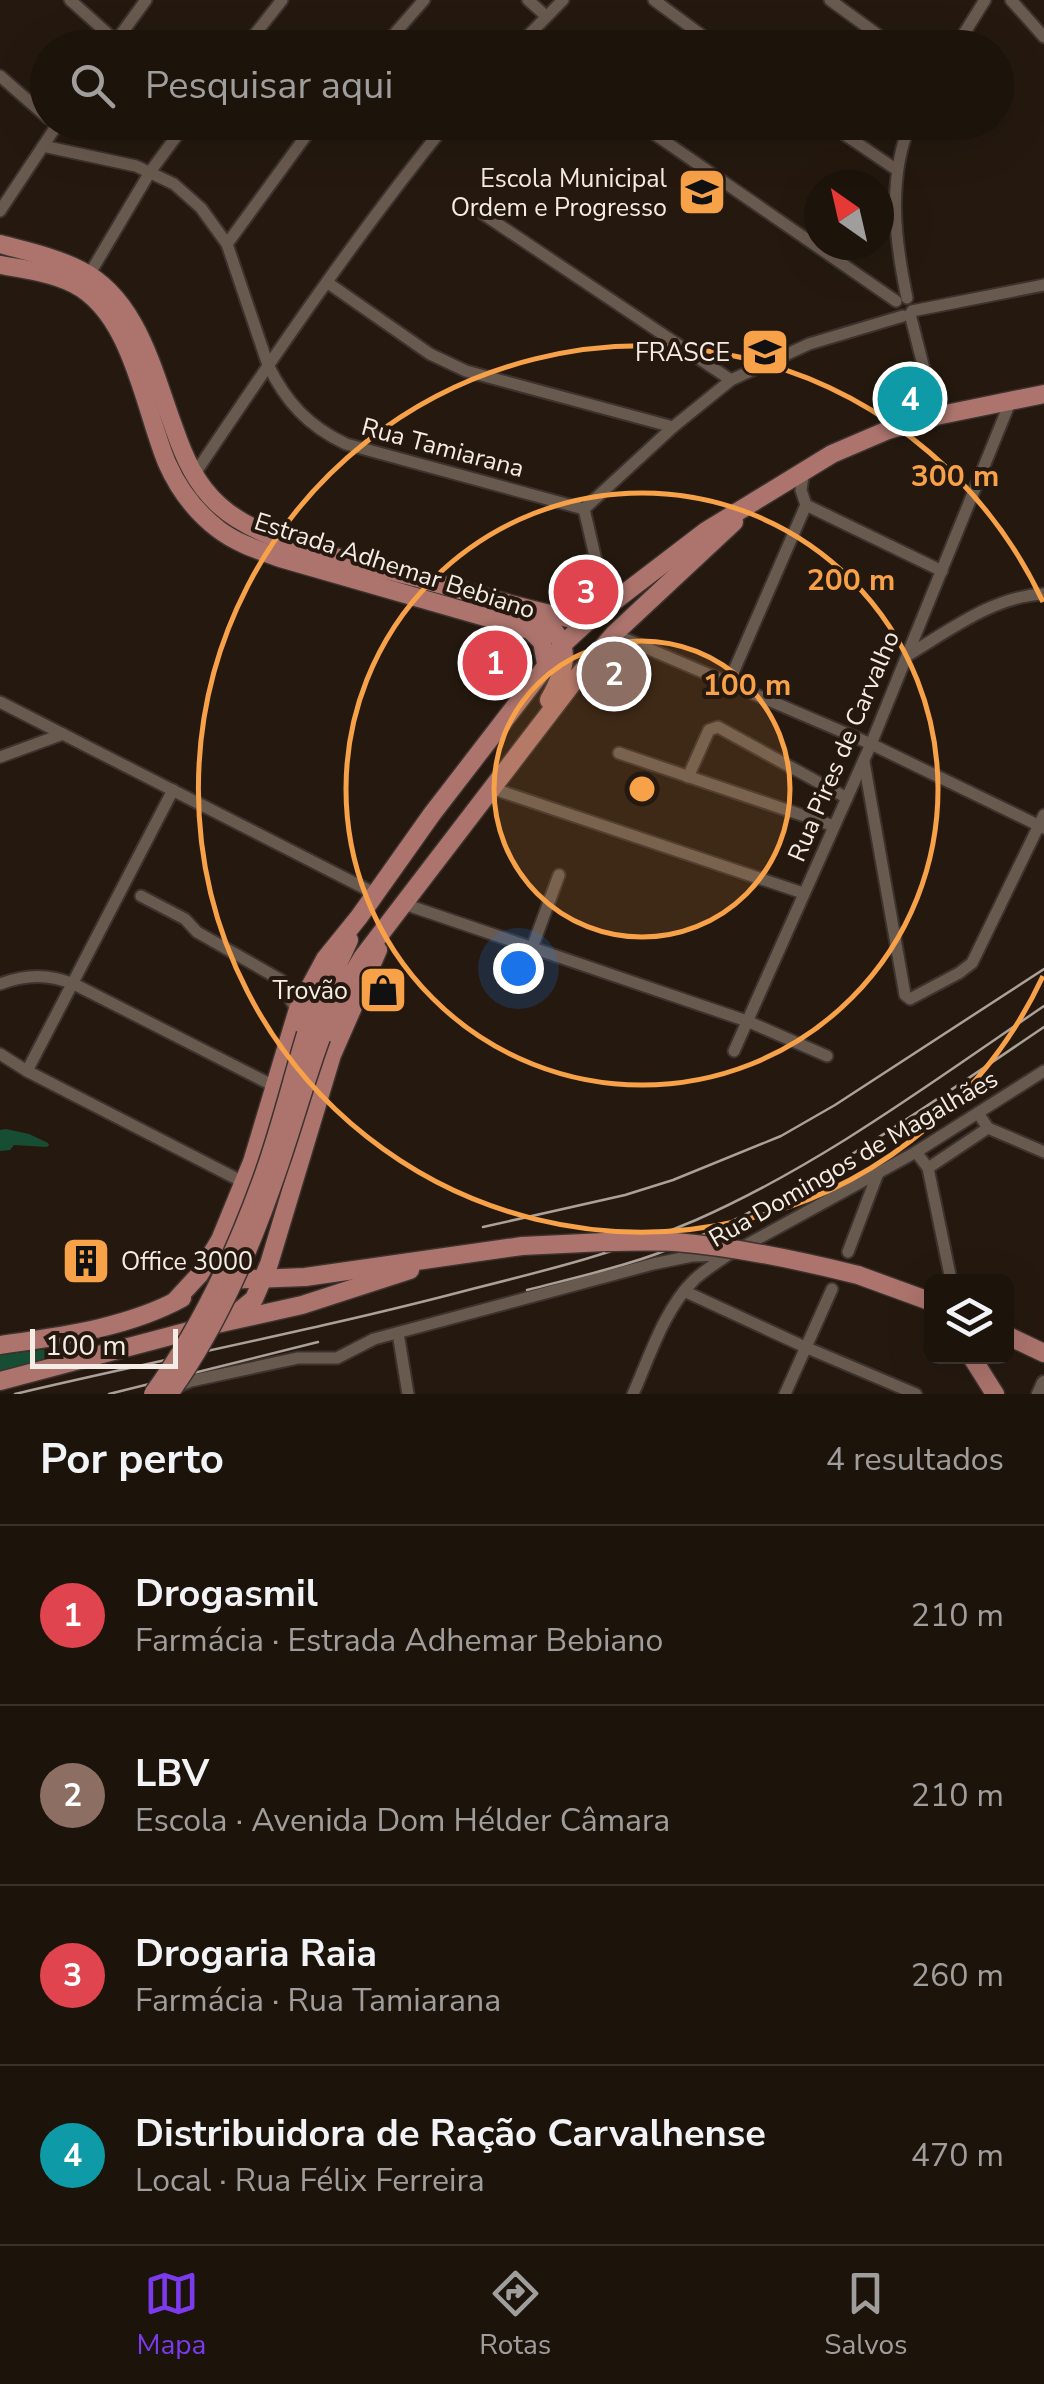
<!DOCTYPE html>
<html lang="pt">
<head>
<meta charset="utf-8">
<style>
  :root { --surface:#1c130b; --page:#292019; --text:#f1f3f6; --muted:#a09e9d; --line:#3a322c; --accent:#7c3aed }
  body { margin:0; font-family:"Nunito Sans",sans-serif; background:var(--page); color:var(--text) }
  .controls { position:absolute; right:30px; bottom:30px; display:grid; overflow:hidden; border-radius:15px; box-shadow:0 10px 40px #0002 }
  .controls button { width:90px; height:90px; display:grid; place-items:center; padding:0; border:0; border-bottom:2px solid var(--line); background:var(--surface); color:var(--text); font:50px sans-serif }
  .compass { position:absolute; left:804px; top:170px; width:90px; height:90px; border-radius:50%; background:var(--surface); box-shadow:0 10px 40px #0002; rotate:326deg }
  .scale { position:absolute; left:30px; bottom:25px; width:148px; box-sizing:border-box; padding-left:10px; border:5px solid #f5ece5; border-top:0; font-size:28px; line-height:35px; white-space:nowrap; color:#f5ece5; -webkit-text-stroke:8px #25190f; paint-order:stroke }
  .you { position:absolute; left:518px; top:968px; width:35px; height:35px; margin:-25px; border:8px solid #fff; border-radius:50%; background:#1a73e8; box-shadow:0 0 0 15px #1a73e833 }
  .badge { display:grid; place-items:center; width:65px; height:65px; border-radius:50%; background:var(--accent); color:#fff; font-size:32px; font-weight:700 }
  .pin { position:absolute; translate:-50% -50%; border:5px solid #fff; box-shadow:0 2px 10px #0006 }
  .list { margin:0; padding:0; list-style:none }
  h2 { display:flex; justify-content:space-between; align-items:center; height:130px; margin:0; padding:0 40px; font-size:42px }
  h2 small { font-size:32px; font-weight:400; color:var(--muted) }
  .list li { display:grid; grid-template-columns:65px 1fr auto; gap:30px; align-items:center; box-sizing:border-box; height:180px; padding:0 40px; border-top:2px solid var(--line) }
  .list b { display:block; font-size:38px; white-space:nowrap }
  .list p { margin:0; font-size:32px; white-space:nowrap; color:var(--muted) }
  .list em { font-size:32px; font-style:normal; color:var(--muted) }
  .icon { flex:none; width:55px; height:55px; fill:none; stroke:currentColor; stroke-width:2; stroke-linecap:round; stroke-linejoin:round }
  .map { position:relative; flex:none; width:1044px; height:1394px; overflow:hidden }
  .search { position:absolute; background:var(--surface); box-shadow:0 10px 40px #0002; left:30px; right:30px; top:30px; height:110px; display:flex; align-items:center; gap:25px; box-sizing:border-box; padding:0 35px; border-radius:55px; color:var(--muted); font-size:38px }
  .sheet { height:850px; background:var(--surface) }
  nav { display:flex; justify-content:space-around; align-items:center; box-sizing:border-box; height:140px; border-top:2px solid var(--line); background:var(--surface); font-size:28px; color:var(--muted) }
  nav a { display:grid; justify-items:center; gap:5px }
  nav .on { color:var(--accent) }
  .map>svg:first-child { display:block }
  .green { fill:#174e33 }
  .lines { fill:none; stroke-linecap:round; stroke-linejoin:round }
  .minor-casing { stroke:#3c322e; stroke-width:15 }
  .tertiary-casing { stroke:#3c322e; stroke-width:18 }
  .primary-casing { stroke:#3c322e; stroke-width:21 }
  .minor { stroke:#695a4f; stroke-width:11 }
  .tertiary { stroke:#695a4f; stroke-width:14 }
  .primary { stroke:#ac746d; stroke-width:18 }
  .rail { stroke:#aba199; stroke-width:2.5 }
  .primary-bridge-casing { stroke:#3c322e; stroke-width:21; stroke-linecap:butt }
  .primary-bridge { stroke:#ac746d; stroke-width:18 }
  .ring { fill:none; stroke:#f7a148; stroke-width:5 }
  .labels { text-anchor:middle; stroke-width:8; stroke-linejoin:round; paint-order:stroke }
  .poi-label { font-size:25px; fill:#f5ece5; stroke:#25190f; text-anchor:end }
  .street-label { font-size:25px; fill:#f5ece5; stroke:#25190f }
  .centre { fill:#f7a148; stroke:#25190f; stroke-width:5 }
  .ring-label { font-size:30px; text-anchor:middle; font-weight:bold; fill:#f7a148; stroke:#25190f; stroke-width:8; stroke-linejoin:round; paint-order:stroke }
</style>
</head>
<body>
<div class="map">
<svg width="1044" height="1394" viewBox="0 0 1044 1394">
  <rect width="100%" height="100%" fill="#25190f"/>
  <g class="green">
    <polygon points="6,1129 29,1134 48,1143 49,1145 47,1147 14,1145 10,1150 0,1151 0,1130"/>
    <polygon points="78,1345 76,1354 0,1372 0,1355"/>
  </g>
  <g class="lines">
    <g class="minor-casing">
      <g id="minor">
        <polyline points="70,0 116,41"/>
        <polyline points="528,0 546,16"/>
        <polyline points="654,0 719,48"/>
        <polyline points="830,0 896,48"/>
        <polyline points="1011,0 1044,37"/>
        <polyline points="111,48 146,0"/>
        <polyline points="244,48 282,0"/>
        <polyline points="382,48 424,0"/>
        <polyline points="516,48 563,0"/>
        <polyline points="955,48 985,0"/>
        <polyline points="0,76 48,118"/>
        <polyline points="637,122 896,301"/>
        <polyline points="826,122 897,170"/>
        <path d="M43,146L136,166L174,184L201,208L227,244L268,365C286,402 308,426 346,444L584,509"/>
        <polyline points="0,211 59,122"/>
        <polyline points="483,214 731,380"/>
        <polyline points="227,244 316,122"/>
        <polyline points="89,275 150,172 187,122"/>
        <polyline points="328,283 430,354 466,371 673,427"/>
        <path d="M907,298C895,241 887,177 911,122"/>
        <polyline points="912,311 1044,285"/>
        <polyline points="910,314 936,416"/>
        <polyline points="804,470 801,490 806,505 942,571"/>
        <path d="M194,475C274,356 357,234 448,122"/>
        <polyline points="584,509 673,427 731,380 809,344 903,316"/>
        <polyline points="584,509 607,607"/>
        <polyline points="614,634 871,744 1044,828"/>
        <path d="M908,655C950,630 994,596 1044,594"/>
        <polyline points="729,682 806,505"/>
        <polyline points="0,702 374,893"/>
        <polyline points="619,753 834,826"/>
        <polyline points="0,757 63,734"/>
        <polyline points="864,762 905,995 910,999 959,973 972,963 1044,815"/>
        <polyline points="688,777 709,730 718,727 847,798"/>
        <polyline points="491,788 803,893"/>
        <path d="M141,896L185,919L197,932L281,980C290,989 287,1001 298,1009"/>
        <polyline points="404,904 747,1021 827,1056"/>
        <polyline points="532,948 559,875"/>
        <path d="M0,984C27,974 48,974 74,984L274,1086"/>
        <polyline points="734,1051 871,744 1011,400"/>
        <polyline points="0,1054 27,1071 245,1183"/>
        <polyline points="27,1071 173,790"/>
        <polyline points="978,1113 988,1128 1044,1152"/>
        <polyline points="916,1152 928,1168 950,1275"/>
        <polyline points="928,1168 988,1128"/>
        <polyline points="848,1252 878,1173"/>
        <polyline points="684,1291 805,1347 916,1394"/>
        <polyline points="398,1333 408,1394"/>
        <polyline points="176,1387 191,1381 298,1358 337,1358 374,1339 653,1264 692,1256 724,1255"/>
        <path d="M633,1394C650,1356 664,1309 695,1279C705,1270 716,1263 728,1255L916,1152L1044,1071"/>
        <polyline points="785,1394 832,1289"/>
      </g>
    </g>
    <g class="tertiary-casing">
      <polyline id="tertiary" points="1039,1394 1044,1383"/>
    </g>
    <g class="primary-casing">
      <g id="primary">
        <path d="M0,244C26,251 55,257 80,270C138,299 153,372 174,428C184,457 196,485 220,506C264,546 367,564 425,580C479,595 533,612 587,622"/>
        <path d="M0,265C24,269 53,273 74,284C132,313 144,408 167,463C178,488 196,512 218,529C236,543 258,550 280,558L530,630L542,642L546,664"/>
        <path d="M534,612C571,639 571,661 549,700"/>
        <polyline points="306,1034 349,940"/>
        <polyline points="321,1038 337,1000 362,958 578,676 614,634 734,522"/>
        <polyline points="858,1275 932,1302"/>
        <polyline points="225,1280 305,1277 522,1246 605,1242"/>
        <polyline points="174,1302 199,1275 220,1240 252,1162 298,1009 325,959 359,917 432,814 563,644 587,622 706,531 832,454 888,430 936,416 1044,394"/>
        <polyline points="232,1317 254,1299 269,1264 332,1055 378,950"/>
        <polyline points="1006,1335 1044,1353"/>
        <path d="M0,1345C62,1336 127,1328 182,1298"/>
        <polyline points="971,1356 995,1394"/>
        <polyline points="0,1381 208,1326 302,1305 410,1270"/>
      </g>
    </g>
    <use href="#minor" class="minor"/>
    <use href="#tertiary" class="tertiary"/>
    <use href="#primary" class="primary"/>
    <g class="rail">
      <polyline points="483,1227 625,1195 673,1180 781,1136 835,1105 1044,969"/>
      <path d="M527,1290C581,1276 637,1264 689,1241C815,1186 930,1104 1044,1027"/>
      <path d="M15,1394C167,1358 321,1329 472,1289C548,1270 624,1251 696,1220C821,1165 932,1082 1044,1006"/>
      <polyline points="109,1394 318,1342"/>
    </g>
    <g class="primary-bridge-casing">
      <g id="primary-bridge">
        <path d="M605,1242C628,1242 652,1241 675,1242C737,1247 798,1260 858,1275"/>
        <path d="M153,1394C199,1330 234,1256 261,1182C279,1134 291,1083 306,1034"/>
        <path d="M169,1394C219,1325 253,1243 280,1163C294,1122 306,1079 321,1038"/>
      </g>
    </g>
    <use href="#primary-bridge" class="primary-bridge"/>
  </g>
  <circle cx="642" cy="789" r="148" fill="#f7a148" fill-opacity=".12"/>
  <g class="ring">
    <circle cx="642" cy="789" r="148"/>
    <circle cx="642" cy="789" r="296"/>
    <path d="M1043 976A443 443 0 1 1 1043 602"/>
  </g>
  <defs>
    <g id="school-square" transform="scale(2.5)"><rect x="-9" y="-9" width="18" height="18" rx="4" fill="#f7a148" stroke="#25190f"/><path d="M0-5L7-2L0 1L-7-2ZM-4 1L0 2.5L4 1V4Q0 6-4 4Z" fill="#111"/></g>
    <g id="university-square" transform="scale(2.5)"><rect x="-9" y="-9" width="18" height="18" rx="4" fill="#f7a148" stroke="#25190f"/><path d="M0-5L7-2L0 1L-7-2ZM-4 1L0 2.5L4 1V4Q0 6-4 4Z" fill="#111"/></g>
    <g id="shop-square" transform="scale(2.5)"><rect x="-9" y="-9" width="18" height="18" rx="4" fill="#f7a148" stroke="#25190f"/><path d="M-5-2.5h2.3a2.7 3.5 0 0 1 5.4 0H5L5.5 6h-11ZM-1.5-2.5h3a1.5 2.3 0 0 0-3 0Z" fill="#111"/></g>
    <g id="building-square" transform="scale(2.5)"><rect x="-9" y="-9" width="18" height="18" rx="4" fill="#f7a148" stroke="#25190f"/><path d="M-4-6H4V6H1V3H-1V6H-4ZM-2.5-4.3h1.7v1.8h-1.7ZM.8-4.3h1.7v1.8H.8ZM-2.5-1h1.7V.8h-1.7ZM.8-1h1.7V.8H.8Z" fill="#111"/></g>
  </defs>
  <g fill-rule="evenodd">
    <use href="#school-square" x="702" y="192"/>
    <use href="#university-square" x="765" y="352"/>
    <use href="#shop-square" x="383" y="990"/>
    <use href="#building-square" x="86" y="1261"/>
  </g>
  <g class="labels">
    <g class="poi-label">
      <text x="667" y="187">Escola Municipal<tspan x="667" dy="29">Ordem e Progresso</tspan></text>
      <text x="730" y="361">FRASCE</text>
      <text x="348" y="999">Trovão</text>
      <text x="121" y="1270" text-anchor="start">Office 3000</text>
    </g>
    <g class="street-label">
      <text transform="translate(443 447) rotate(15)" y="9">Rua Tamiarana</text>
      <text transform="translate(395 565) rotate(18)" y="9">Estrada Adhemar Bebiano</text>
      <text transform="translate(843 746) rotate(-67)" y="9">Rua Pires de Carvalho</text>
      <text transform="translate(853 1158) rotate(-30)" y="9">Rua Domingos de Magalhães</text>
    </g>
  </g>
  <circle cx="642" cy="789" r="15" class="centre"/>
  <g class="ring-label">
    <text x="955" y="486">300 m</text>
    <text x="851" y="590">200 m</text>
    <text x="747" y="695">100 m</text>
  </g>
</svg>
<div class="controls">
<button><svg class="icon" aria-label="layers" viewBox="0 0 24 24"><path d="M12 4l9 5-9 5-9-5zM3 14l9 5 9-5"/></svg></button>
</div>
<svg class="compass" viewBox="-18 -18 36 36"><path d="M0-13l5 13h-10z" fill="#e53935"/><path d="M0 13l5-13h-10z" fill="#a09e9d"/></svg>
<div class="scale">100 m</div>
<div class="you"></div>
<div class="pin badge" style="left:495px;top:663px;background:#e0444e">1</div>
<div class="pin badge" style="left:614px;top:674px;background:#8d6e63">2</div>
<div class="pin badge" style="left:586px;top:592px;background:#e0444e">3</div>
<div class="pin badge" style="left:910px;top:399px;background:#0f9aa8">4</div>
<div class="search"><svg class="icon" aria-label="search" viewBox="0 0 24 24"><circle cx="10" cy="10" r="6"/><path d="M15 15l6 6"/></svg>Pesquisar aqui</div>
</div>
<section class="sheet">
<h2>Por perto<small>4 resultados</small></h2>
<ul class="list">
<li><span class="badge" style="background:#e0444e">1</span><div><b>Drogasmil</b><p>Farmácia · Estrada Adhemar Bebiano</p></div><em>210 m</em></li>
<li><span class="badge" style="background:#8d6e63">2</span><div><b>LBV</b><p>Escola · Avenida Dom Hélder Câmara</p></div><em>210 m</em></li>
<li><span class="badge" style="background:#e0444e">3</span><div><b>Drogaria Raia</b><p>Farmácia · Rua Tamiarana</p></div><em>260 m</em></li>
<li><span class="badge" style="background:#0f9aa8">4</span><div><b>Distribuidora de Ração Carvalhense</b><p>Local · Rua Félix Ferreira</p></div><em>470 m</em></li>
</ul>
</section>
<nav>
<a class="on"><svg class="icon" aria-label="map" viewBox="0 0 24 24"><path d="M3 6l6-2 6 2 6-2v14l-6 2-6-2-6 2zM9 4v14M15 6v14"/></svg>Mapa</a>
<a><svg class="icon" aria-label="directions" viewBox="0 0 24 24"><path d="M12 3l9 9-9 9-9-9zM9 14v-3h6M13 9l2 2-2 2"/></svg>Rotas</a>
<a><svg class="icon" aria-label="saved" viewBox="0 0 24 24"><path d="M7 4h10v16l-5-4-5 4z"/></svg>Salvos</a>
</nav>
</body>
</html>
